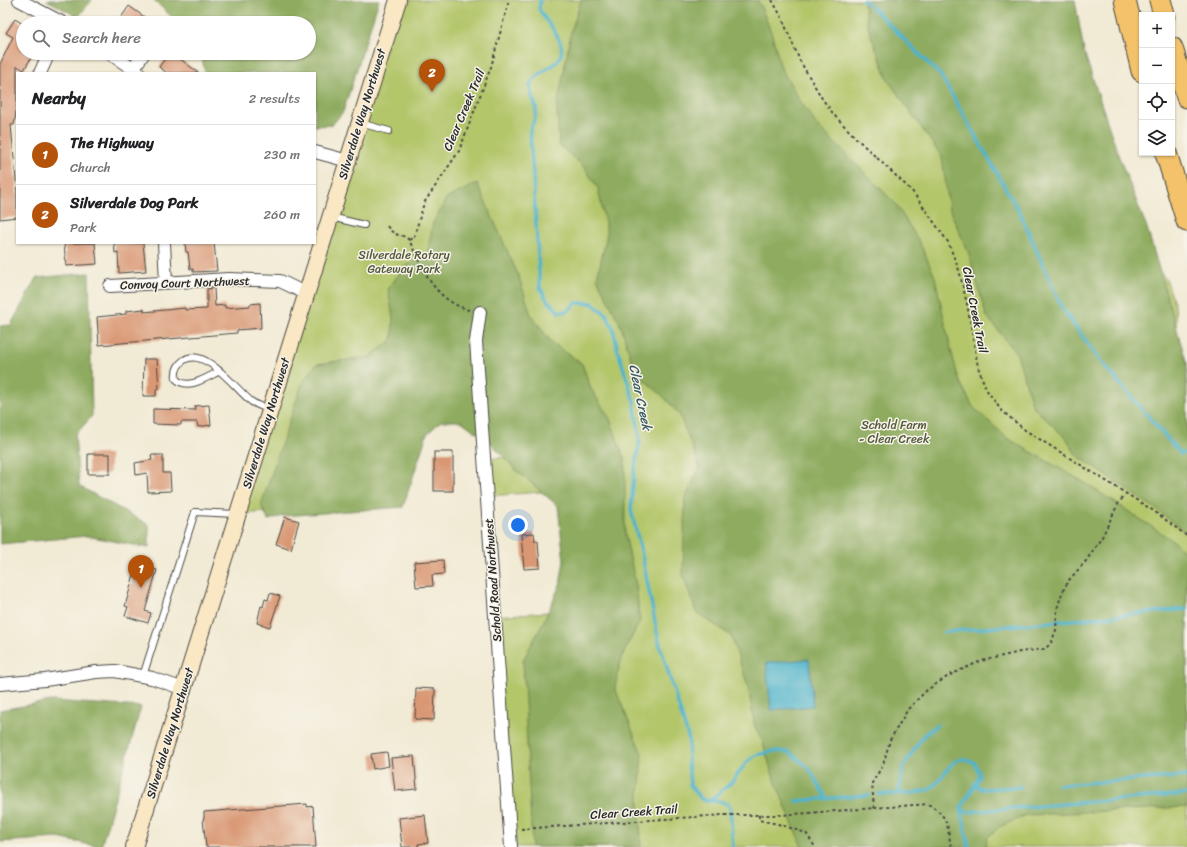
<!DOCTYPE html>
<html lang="en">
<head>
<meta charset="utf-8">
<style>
  :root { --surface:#fff; --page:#f2f2f2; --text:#202124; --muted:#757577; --line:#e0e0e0; --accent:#b45309 }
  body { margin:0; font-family:Sriracha,sans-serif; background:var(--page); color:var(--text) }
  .controls { position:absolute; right:12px; top:12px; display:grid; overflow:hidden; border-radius:0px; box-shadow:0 1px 3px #0004 }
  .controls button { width:36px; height:36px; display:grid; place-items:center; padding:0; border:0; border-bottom:1px solid var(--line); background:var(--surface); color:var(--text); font:20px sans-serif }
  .you { position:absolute; left:518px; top:525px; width:14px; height:14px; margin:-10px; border:3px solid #fff; border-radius:50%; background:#1a73e8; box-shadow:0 0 0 6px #1a73e833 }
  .badge { display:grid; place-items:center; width:26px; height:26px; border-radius:50%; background:var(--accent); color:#fff; font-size:13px; font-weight:700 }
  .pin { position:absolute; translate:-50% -33px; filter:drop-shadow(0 1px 2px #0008) }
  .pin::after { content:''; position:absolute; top:21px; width:14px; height:12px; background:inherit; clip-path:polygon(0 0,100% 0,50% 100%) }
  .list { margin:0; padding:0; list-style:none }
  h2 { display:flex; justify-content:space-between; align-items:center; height:52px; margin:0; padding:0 16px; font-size:17px }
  h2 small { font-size:13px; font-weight:400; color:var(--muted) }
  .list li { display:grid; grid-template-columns:26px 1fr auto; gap:12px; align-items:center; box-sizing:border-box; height:60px; padding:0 16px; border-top:1px solid var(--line) }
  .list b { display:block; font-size:15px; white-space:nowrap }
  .list p { margin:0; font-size:13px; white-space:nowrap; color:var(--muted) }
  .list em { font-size:13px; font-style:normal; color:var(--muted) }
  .icon { flex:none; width:22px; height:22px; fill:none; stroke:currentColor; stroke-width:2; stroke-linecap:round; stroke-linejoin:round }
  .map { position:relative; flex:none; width:1187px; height:847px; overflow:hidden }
  .search { position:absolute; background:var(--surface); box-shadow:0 1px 3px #0004; left:16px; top:16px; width:300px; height:44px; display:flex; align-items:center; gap:10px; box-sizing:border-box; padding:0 14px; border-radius:22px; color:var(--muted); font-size:15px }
  .panel { position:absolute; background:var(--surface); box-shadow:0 1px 3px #0004; left:16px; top:72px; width:300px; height:172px; border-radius:0px }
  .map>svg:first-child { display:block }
  .green { fill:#b3c66a; stroke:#6f784a }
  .forest { fill:#8eab5e; stroke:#5c6b44 }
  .water { fill:#4cb2cb; stroke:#3c6e7b }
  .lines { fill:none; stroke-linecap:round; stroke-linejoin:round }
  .stream { stroke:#4cb2cb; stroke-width:3.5 }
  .building { fill:#d99773 }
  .service-casing { stroke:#494844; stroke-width:8 }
  .minor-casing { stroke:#494844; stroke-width:14 }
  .secondary-casing { stroke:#494844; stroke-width:18 }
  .motorway-casing { stroke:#494844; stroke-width:23 }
  .path { stroke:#494844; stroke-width:2; stroke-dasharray:3 3; stroke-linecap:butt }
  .service { stroke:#fff; stroke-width:6 }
  .minor { stroke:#fff; stroke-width:12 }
  .secondary { stroke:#fae7c3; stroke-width:16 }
  .motorway { stroke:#f3c26a; stroke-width:21 }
  .labels { text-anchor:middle; stroke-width:3; stroke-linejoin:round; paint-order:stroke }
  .street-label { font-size:12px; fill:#2b2b2b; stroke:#f7f3e8 }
  .park-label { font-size:12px; fill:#545a3e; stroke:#f7f3e8 }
  .water-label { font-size:13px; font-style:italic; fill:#375a63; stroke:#f7f3e8 }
</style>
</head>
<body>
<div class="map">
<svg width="1187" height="847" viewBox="0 0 1187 847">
  <rect width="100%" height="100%" fill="#f7f3e8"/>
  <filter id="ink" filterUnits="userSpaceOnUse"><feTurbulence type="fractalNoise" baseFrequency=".025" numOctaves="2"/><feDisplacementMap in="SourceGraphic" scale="8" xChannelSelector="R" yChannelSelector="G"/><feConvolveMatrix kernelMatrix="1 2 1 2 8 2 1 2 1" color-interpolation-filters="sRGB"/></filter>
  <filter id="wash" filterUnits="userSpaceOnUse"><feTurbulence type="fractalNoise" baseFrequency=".012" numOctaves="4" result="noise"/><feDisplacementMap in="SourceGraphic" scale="16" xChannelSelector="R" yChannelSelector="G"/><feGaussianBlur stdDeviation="0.9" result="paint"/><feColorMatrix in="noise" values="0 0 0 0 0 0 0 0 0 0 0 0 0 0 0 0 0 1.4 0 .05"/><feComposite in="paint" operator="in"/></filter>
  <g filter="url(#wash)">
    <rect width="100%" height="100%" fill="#f1ead4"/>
    <polygon class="green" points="398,0 1050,0 1102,195 1167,281 1175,306 1181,384 1187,401 1187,847 511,847 495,616 614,607 607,487 488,496 485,459 603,450 600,405 591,389 582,364 551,342 538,324 454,331 400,503 239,514"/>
    <g class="forest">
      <polygon points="47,0 92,0 78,17"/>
      <polygon points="154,0 379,0 343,112 332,125 315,126 315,73 205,73 201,53 309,53 309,23 178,23"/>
      <polygon points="581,0 757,0 761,6 772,35 781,68 798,97 816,124 895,203 919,241 935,277 950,346 959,380 973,407 1007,438 1087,484 1175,542 1187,555 1187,807 1027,815 999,827 987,838 986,847 802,847 773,776 762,740 755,727 748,686 731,636 696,612 683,575 685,499 700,467 679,414 663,396 635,372 621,326 597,278 607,234 598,188 583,166 559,145 557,108 571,32"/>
      <polygon points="863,0 1075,0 1084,52 1119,157 1147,228 1187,364 1187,534 1159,511 1076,455 1067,439 1033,407 1017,354 986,315 969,254 949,208 942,157 888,80 869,30"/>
      <polygon points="477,183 519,277 531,315 551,342 582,364 591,389 610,419 625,461 625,534 636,585 640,621 621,658 615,688 642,754 639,797 641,847 532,847 523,660 543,623 560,585 564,561 558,506 517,471 491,443 461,421 441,421 427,434 403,507 283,516 268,520 261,505 303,381 317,364 369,357 392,340 393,318 388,289 405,266 427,255 433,223 446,199"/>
      <polygon points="89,273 92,416 75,435 79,486 149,525 149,548 87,536 0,544 0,326 11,325 36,278"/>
      <polygon points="51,701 141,707 101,847 58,838 0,842 0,710"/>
    </g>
    <polygon class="water" points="809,659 813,706 771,710 766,663"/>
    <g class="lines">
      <g class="stream">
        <path d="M540,0L539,9C547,25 576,48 553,65C544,71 536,75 530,85C530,96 534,98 536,107C537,114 533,124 530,130L540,288L547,300L559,312L568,311L576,303H592L606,314L613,328L618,351L634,401L640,440L634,472L631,510L642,555L659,642L689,740L688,762L690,785L701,799L709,801H720L729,805L730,808L733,847"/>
        <polyline points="863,0 874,9 941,76 1021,215 1062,308 1101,362 1181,454 1187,453"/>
        <polyline points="945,632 1187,609"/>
        <polyline points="975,784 982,789 1021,787"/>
        <polyline points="1058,785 1187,776"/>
        <polyline points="899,793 903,767 923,736 937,725"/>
        <path d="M878,794C891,794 918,795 930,789C947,779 950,748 975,763L980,776L961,808L969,847"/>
        <polyline points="709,801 731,783 746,763 756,755 774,751 789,752 809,768 826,798"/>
        <polyline points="796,801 869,795"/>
        <polyline points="961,808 966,812 1187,794"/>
      </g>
    </g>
    <g id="blocks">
      <g class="building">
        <polygon points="129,6 153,23 126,23 120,19"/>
        <polygon points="15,19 23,24 23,53 32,56 24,70 17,66 17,106 14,125 11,125 17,191 17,217 0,219 0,64 13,37 6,33"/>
        <polygon points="169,53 172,53 199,73 167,73 159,67"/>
        <polygon points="64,243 95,243 97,264 66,266"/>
        <polygon points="114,243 143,243 146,271 119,273 118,252 115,253"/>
        <polygon points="185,243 214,243 217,271 193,272 193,269 190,269 188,252 186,252"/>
        <polygon points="214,288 215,306 225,305 225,308 250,306 250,304 260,303 261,328 237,330 237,333 99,345 97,317 126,314 126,311 144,309 144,312 185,308 185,310 207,309 207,289"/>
        <polygon points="144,359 157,359 159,389 156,389 156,396 143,396"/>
        <polygon points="209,405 211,425 198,427 197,422 181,422 181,425 153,424 153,409 196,410 195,406"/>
        <rect x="434" y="452" width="19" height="39"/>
        <rect x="88" y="454" width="22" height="20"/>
        <polygon points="151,455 163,455 163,473 170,473 171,491 148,492 147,473 136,475 135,463 152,460"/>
        <polygon points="285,517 299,521 291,549 276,544"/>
        <polygon points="534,533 535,541 538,541 540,568 524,569 521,534"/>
        <polygon points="443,560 444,574 432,575 433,586 416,587 414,562"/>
        <polygon points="137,564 157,570 145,611 151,613 148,623 125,616 128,607 125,606"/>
        <polygon points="270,593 280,596 270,627 257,623 261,606 263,607 265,599 268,600"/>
        <polygon points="416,688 435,689 434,720 415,719"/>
        <polygon points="387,752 389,766 373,769 371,754"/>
        <polygon points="414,756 417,789 395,791 391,758"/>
        <polygon points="307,804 307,807 313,806 316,847 206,847 203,819 204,819 204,812"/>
        <polygon points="425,815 428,843 418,844 418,847 402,847 399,818"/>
      </g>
    </g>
  </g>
  <g filter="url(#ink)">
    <use href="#blocks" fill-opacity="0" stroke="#494844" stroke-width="1"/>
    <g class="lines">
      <g class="service-casing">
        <g id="service">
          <polyline points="360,123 389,131"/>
          <polyline points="331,217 364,225"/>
          <path d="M220,371C207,377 188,391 176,379C175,372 177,365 184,360C206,346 237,391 252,402C257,405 264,407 269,410"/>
          <polyline points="143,676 195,512 236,514"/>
        </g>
      </g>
      <g class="minor-casing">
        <g id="minor">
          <polyline points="19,0 63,23"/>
          <polyline points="109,53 139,73"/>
          <polyline points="133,69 144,53"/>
          <polyline points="40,73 49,53"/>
          <polyline points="315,152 348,161"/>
          <polyline points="164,243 166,282"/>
          <polyline points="110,286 229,279 280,281 307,294"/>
          <polyline points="480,312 476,341 511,847"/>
          <polyline points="0,684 45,680 96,672 115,671 152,678 184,689"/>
        </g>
      </g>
      <g class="secondary-casing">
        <polyline id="secondary" points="134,847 398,0"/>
      </g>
      <g class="motorway-casing">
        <g id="motorway">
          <polyline points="1125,0 1142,71"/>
          <polyline points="1160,0 1164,15"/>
          <polyline points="1172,48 1187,97"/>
          <polyline points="1166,153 1187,221"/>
        </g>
      </g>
      <g class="path">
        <polyline points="772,0 781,16 800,61 823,100 835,116 857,139 912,191 948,242 959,270 967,304 978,367 986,389 1001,410 1025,430 1154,511 1187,536"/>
        <path d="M387,226C396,239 401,232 409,240C424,271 433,299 469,310"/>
        <polyline points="409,240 414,237 424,203 459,151 491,67 509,0"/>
        <polyline points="874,808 872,783 883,765 890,740 908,709 927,690 950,675 981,661 1020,652 1045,649 1051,643 1056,630 1057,609 1062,593 1069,580 1086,561 1102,537 1118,504 1125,495"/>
        <polyline points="759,815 759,820 778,824 806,833 815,847"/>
        <path d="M521,829L723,815H781L928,804C949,816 947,825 951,847"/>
      </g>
      <use href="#service" class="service"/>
      <use href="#minor" class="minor"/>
      <use href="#secondary" class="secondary"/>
      <use href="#motorway" class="motorway"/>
    </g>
  </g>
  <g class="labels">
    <g class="street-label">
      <text transform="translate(464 110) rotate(-67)" y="4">Clear Creek Trail</text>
      <text transform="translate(362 114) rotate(-73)" y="4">Silverdale Way Northwest</text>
      <text transform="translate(185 283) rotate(-2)" y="4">Convoy Court Northwest</text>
      <text transform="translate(975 310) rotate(79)" y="4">Clear Creek Trail</text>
      <text transform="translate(266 423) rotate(-73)" y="4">Silverdale Way Northwest</text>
      <text transform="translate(493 580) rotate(-94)" y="4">Schold Road Northwest</text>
      <text transform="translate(170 733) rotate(-73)" y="4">Silverdale Way Northwest</text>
      <text transform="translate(634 812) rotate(-4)" y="4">Clear Creek Trail</text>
    </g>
    <g class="park-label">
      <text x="404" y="259">Silverdale Rotary<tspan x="404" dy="14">Gateway Park</tspan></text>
      <text x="894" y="429">Schold Farm<tspan x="894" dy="14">- Clear Creek</tspan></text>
    </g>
    <g class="water-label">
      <text transform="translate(641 397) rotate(78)" y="5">Clear Creek</text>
    </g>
  </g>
</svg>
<div class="controls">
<button>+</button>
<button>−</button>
<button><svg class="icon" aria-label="locate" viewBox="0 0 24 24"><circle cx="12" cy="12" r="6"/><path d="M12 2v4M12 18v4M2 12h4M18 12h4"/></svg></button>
<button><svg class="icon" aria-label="layers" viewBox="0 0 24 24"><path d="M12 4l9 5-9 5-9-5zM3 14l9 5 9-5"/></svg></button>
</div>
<div class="you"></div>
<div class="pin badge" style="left:141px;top:588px">1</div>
<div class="pin badge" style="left:432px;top:92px">2</div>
<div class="search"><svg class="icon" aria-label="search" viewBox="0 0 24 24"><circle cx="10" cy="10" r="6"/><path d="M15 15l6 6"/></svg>Search here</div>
<section class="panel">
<h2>Nearby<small>2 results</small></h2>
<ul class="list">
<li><span class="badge">1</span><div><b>The Highway</b><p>Church</p></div><em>230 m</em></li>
<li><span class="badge">2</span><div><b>Silverdale Dog Park</b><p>Park</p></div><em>260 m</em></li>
</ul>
</section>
</div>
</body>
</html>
